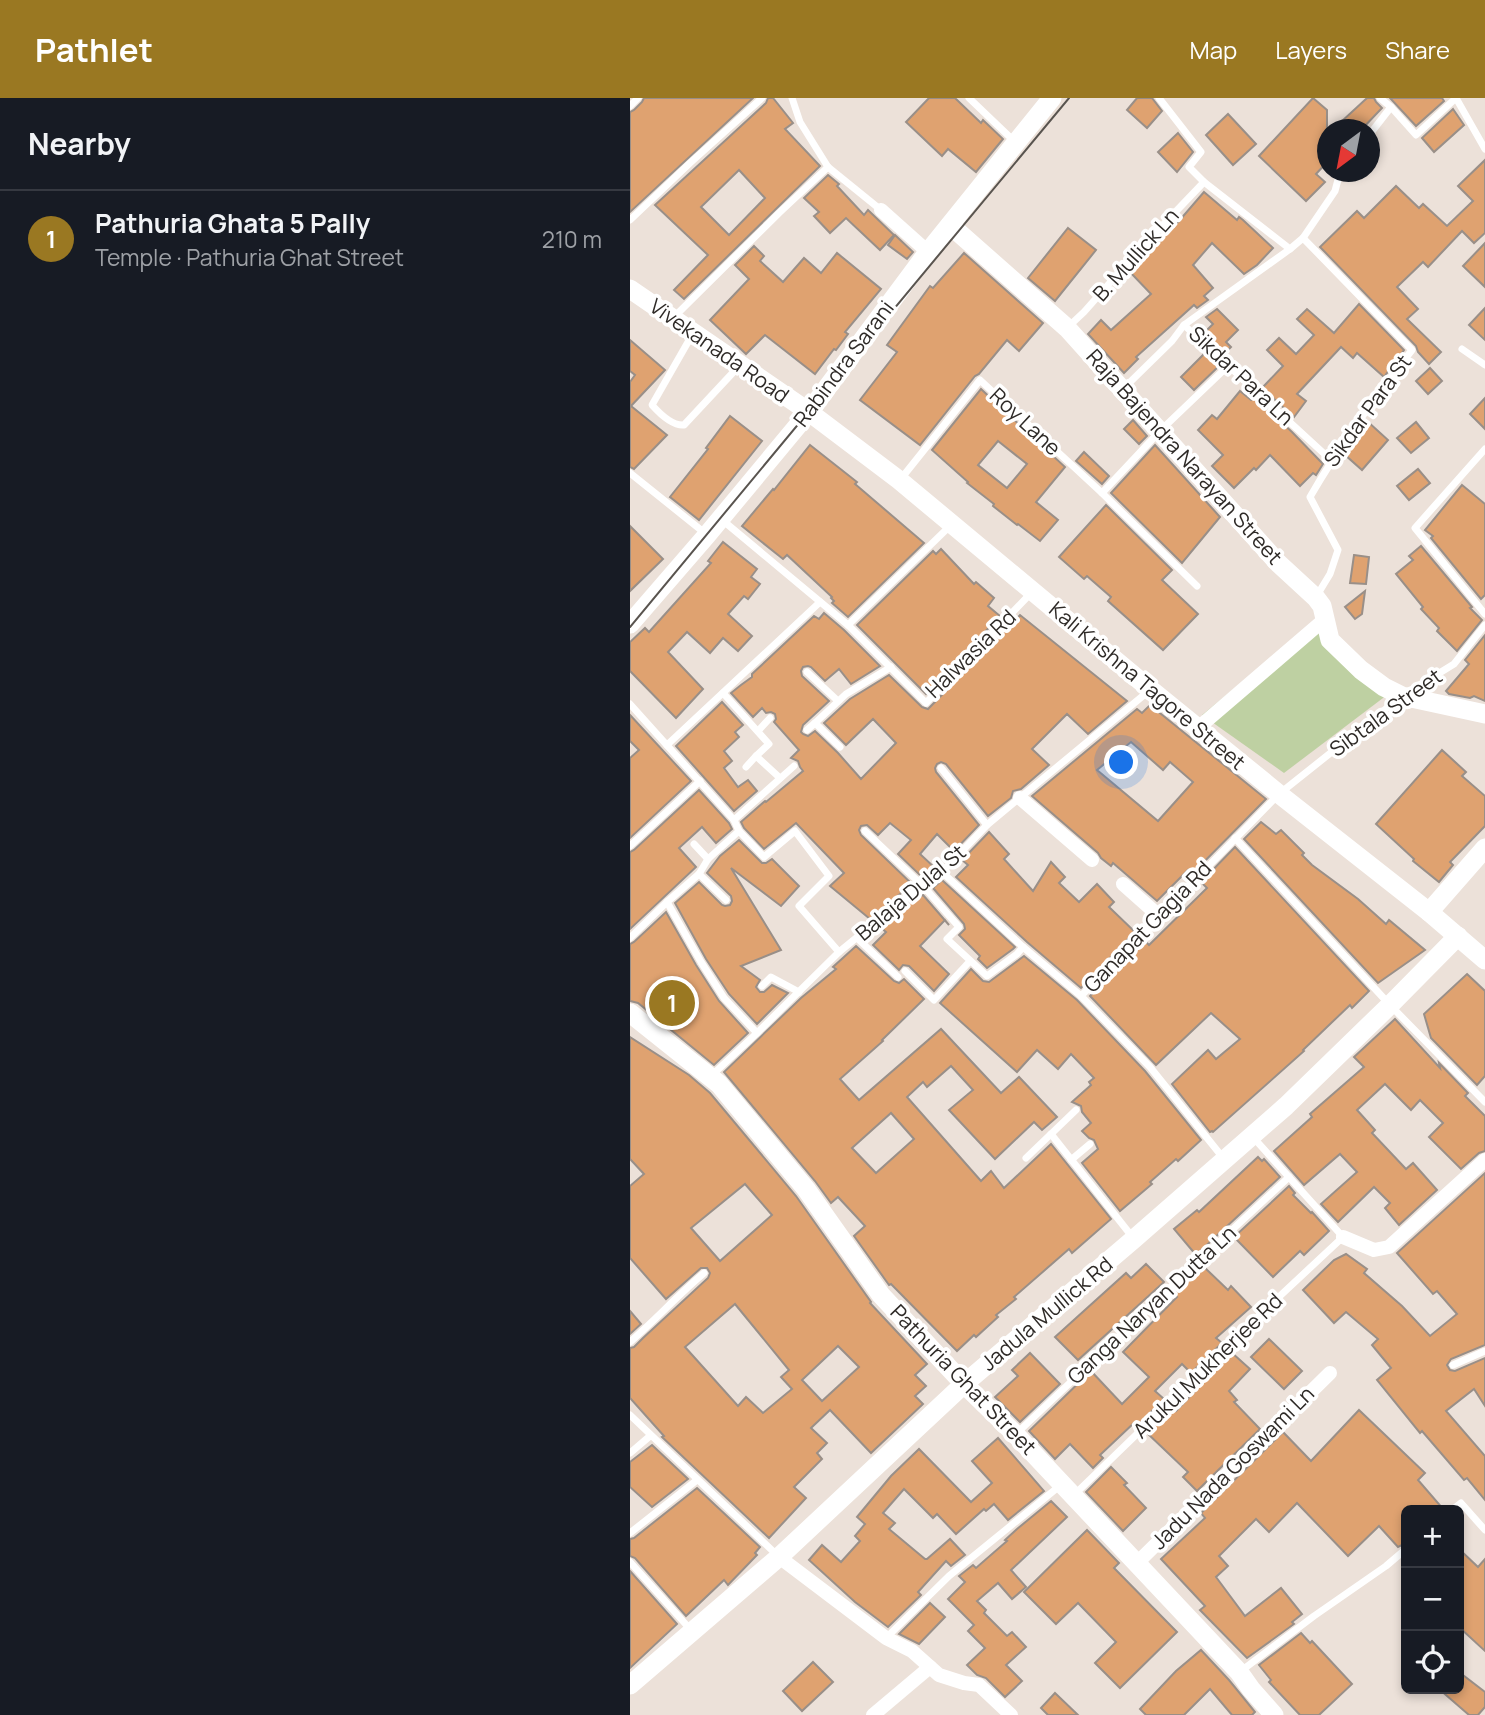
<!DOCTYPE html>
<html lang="en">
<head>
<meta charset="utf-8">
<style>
  :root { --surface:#171b24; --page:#242831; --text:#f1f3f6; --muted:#9ea1a6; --line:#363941; --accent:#9a7822 }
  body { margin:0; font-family:Manrope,sans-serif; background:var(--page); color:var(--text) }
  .controls { position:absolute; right:21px; bottom:21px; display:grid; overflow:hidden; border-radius:10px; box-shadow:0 4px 10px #0003 }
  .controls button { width:63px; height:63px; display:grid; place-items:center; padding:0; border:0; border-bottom:2px solid var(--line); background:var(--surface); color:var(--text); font:35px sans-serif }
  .compass { position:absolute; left:687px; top:21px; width:63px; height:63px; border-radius:50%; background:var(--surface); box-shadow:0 4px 10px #0003; rotate:212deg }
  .you { position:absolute; left:492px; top:665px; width:24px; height:24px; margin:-18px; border:5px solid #fff; border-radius:50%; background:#1a73e8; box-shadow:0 0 0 10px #1a73e833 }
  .badge { display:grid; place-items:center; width:46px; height:46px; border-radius:50%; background:var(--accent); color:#fff; font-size:23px; font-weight:700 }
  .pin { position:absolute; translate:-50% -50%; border:4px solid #fff; box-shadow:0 2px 7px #0006 }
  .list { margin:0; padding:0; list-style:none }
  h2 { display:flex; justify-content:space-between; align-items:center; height:91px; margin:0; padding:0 28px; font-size:30px }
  h2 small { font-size:23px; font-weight:400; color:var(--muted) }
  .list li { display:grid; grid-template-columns:46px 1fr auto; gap:21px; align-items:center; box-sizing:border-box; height:98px; padding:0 28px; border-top:2px solid var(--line) }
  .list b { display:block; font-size:26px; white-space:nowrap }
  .list p { margin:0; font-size:23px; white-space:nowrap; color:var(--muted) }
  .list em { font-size:23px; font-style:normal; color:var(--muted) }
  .icon { flex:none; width:38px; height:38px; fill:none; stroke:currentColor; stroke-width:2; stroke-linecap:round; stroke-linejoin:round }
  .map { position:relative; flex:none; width:855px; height:1617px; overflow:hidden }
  header { display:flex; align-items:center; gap:42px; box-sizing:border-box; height:98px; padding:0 35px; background:var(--accent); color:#fff }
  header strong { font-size:33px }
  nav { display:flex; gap:38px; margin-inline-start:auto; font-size:24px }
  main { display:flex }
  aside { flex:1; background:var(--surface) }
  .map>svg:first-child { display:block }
  .green { fill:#bed0a2 }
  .building { fill:#dfa270; stroke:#998f88; stroke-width:2; fill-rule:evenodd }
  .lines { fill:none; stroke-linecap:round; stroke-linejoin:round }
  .lane { stroke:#fff; stroke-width:7 }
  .street { stroke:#fff; stroke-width:14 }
  .secondary { stroke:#fff; stroke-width:19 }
  .tram { stroke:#59544f; stroke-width:2 }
  .labels { text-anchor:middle; stroke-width:7; stroke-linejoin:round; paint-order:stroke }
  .street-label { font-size:21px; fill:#2e2a27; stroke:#fff }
</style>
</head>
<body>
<header>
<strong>Pathlet</strong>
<nav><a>Map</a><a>Layers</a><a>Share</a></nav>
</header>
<main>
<aside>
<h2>Nearby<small></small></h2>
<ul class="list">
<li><span class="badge">1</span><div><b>Pathuria Ghata 5 Pally</b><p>Temple · Pathuria Ghat Street</p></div><em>210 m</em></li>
</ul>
</aside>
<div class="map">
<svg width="855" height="1617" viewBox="0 0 855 1617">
  <rect width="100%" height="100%" fill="#ece1d9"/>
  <polygon class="green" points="692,518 757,597 654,675 572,617"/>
  <g class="building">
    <polygon points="14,0 123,0 0,114 0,14 4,12 12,4"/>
    <path d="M138,0H143L163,25L155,31L190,68L54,201L44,192L78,157L25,107L136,5ZM109,72L135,100L99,137L71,109Z"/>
    <polygon points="299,0 325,0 351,25 353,22 373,41 346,74 318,51 312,58 276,24"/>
    <polygon points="507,0 522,0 532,13 517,30 497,12"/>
    <polygon points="683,0 697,12 697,64 686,76 695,84 676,103 629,58"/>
    <polygon points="737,0 744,0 746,4 752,10 731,32 720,32 712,23"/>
    <polygon points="760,0 812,0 814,3 786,28"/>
    <polygon points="823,11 834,27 804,54 792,40"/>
    <polygon points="598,16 626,46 603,67 576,37"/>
    <polygon points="548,35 563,54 547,74 528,54"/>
    <polygon points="855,62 855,135 844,145 832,133 798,169 793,164 767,189 788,211 777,221 811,254 799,266 788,254 786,248 690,149 727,113 734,120 766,88 789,110 793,106 817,128 843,103 828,88"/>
    <polygon points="198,77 209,86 207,88 234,117 238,112 264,137 250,152 216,120 200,135 184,118 189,114 174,100"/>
    <polygon points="574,94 607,122 609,119 613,122 643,150 627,167 614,176 582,145 563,167 583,190 574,198 578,202 567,210 564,207 506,259 508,261 494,275 458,236 471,222 481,232 521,196 499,173 526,147 524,145 525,144 549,123"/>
    <polygon points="438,130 466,152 425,203 398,180"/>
    <polygon points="265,137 283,154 277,161 258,147"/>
    <polygon points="855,145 855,189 833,168"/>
    <polygon points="124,148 134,158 130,163 153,184 174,160 191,175 207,155 251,191 215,234 218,236 206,252 204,251 185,276 135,237 116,256 80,222 119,181 105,167"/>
    <polygon points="334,155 413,225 389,253 377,242 349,276 345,278 290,347 230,302 267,254 257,247 300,188 303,190"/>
    <polygon points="729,206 774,252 754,279 727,255 723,260 711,249 667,296 676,303 664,319 632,290 653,268 637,252 649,240 666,256 684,237 667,221 677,211 704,235"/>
    <polygon points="855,210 855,242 839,227"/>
    <polygon points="587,211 608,232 596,244 601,249 594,256 573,236 583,226 576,219"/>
    <polygon points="0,242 35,272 1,308 37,337 4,371 0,369 0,284 5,277 0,273"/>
    <polygon points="575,255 589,268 564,292 551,279"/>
    <polygon points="800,270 812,283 798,296 786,283"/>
    <path d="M351,291L435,369L406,404L428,422L410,443L388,426L387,427L363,408L364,406L337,385L338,384L302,352ZM368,343L397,366L377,390L348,367Z"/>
    <polygon points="610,293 621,302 624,299 662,334 693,366 686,377 683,375 670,388 640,357 626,372 624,370 604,390 582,368 593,357 568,332 582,317 587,321"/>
    <polygon points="855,300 855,331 840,316"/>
    <polygon points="100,318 132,343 69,422 40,399 78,351 76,350"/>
    <polygon points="503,322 517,338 509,346 494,331"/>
    <polygon points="737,323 758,342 732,372 714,356"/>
    <polygon points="786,324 799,340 781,355 767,340"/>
    <polygon points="180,347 227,384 225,386 294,445 218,519 202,505 204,503 201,500 202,499 157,457 153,461 112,428 143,391 144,392"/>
    <polygon points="525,347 590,419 552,465 481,395"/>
    <polygon points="454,354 479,378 472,386 446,363"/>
    <polygon points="788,371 800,385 779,402 767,388"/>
    <polygon points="832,387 855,406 855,497 851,501 801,440 803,438 795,432"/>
    <polygon points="476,407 542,472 532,482 568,516 533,552 478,503 481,499 457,478 454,481 429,459"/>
    <polygon points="0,428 33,461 0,493"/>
    <polygon points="93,444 127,471 121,479 130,486 118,501 114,498 98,516 122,538 108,553 93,540 80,555 57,534 38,554 73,591 46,620 0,573 0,544 15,530 19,534 81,465 78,463"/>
    <polygon points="791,448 842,509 840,510 852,522 827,553 807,533 809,530 791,511 793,509 766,476 783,462 779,458"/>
    <polygon points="311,451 344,486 346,484 364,500 358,508 370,518 296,596 227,527 303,453 306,456"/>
    <polygon points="724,457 739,459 736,486 720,485"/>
    <polygon points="735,493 732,516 725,521 715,509"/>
    <polygon points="194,515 214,532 250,568 221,586 209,571 195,583 181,569 178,568 173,569 171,573 172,578 199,603 173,627 171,634 173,636 178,638 185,633 208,655 231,681 266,645 243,621 216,647 194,625 220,601 259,577 292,609 298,611 390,517 497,603 458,636 437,616 402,651 419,667 391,691 383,693 381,700 358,718 316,666 311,664 307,666 305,670 306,674 349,727 324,753 307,736 290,756 306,771 294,781 268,756 281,742 260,725 248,737 237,727 231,728 229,732 231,737 283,787 276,791 240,821 200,788 214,775 166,725 134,751 114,730 111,724 135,703 136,704 173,673 170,669 168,663 161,660 169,652 144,624 146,621 145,616 141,614 136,615 132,610 123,619 101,595 111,587 122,579 122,576 184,518 189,521"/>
    <polygon points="855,537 855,603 844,598 840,600 819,596 816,593 839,566 835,562"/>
    <polygon points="92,604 113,627 105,634 109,639 94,653 102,663 94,670 108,689 118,682 127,693 104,713 46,648"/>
    <path d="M520,607L636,701L562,776L558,772L527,803L483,765L481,768L471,760L468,755L402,698L507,611L512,615ZM501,644L533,672L540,664L563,684L528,723L467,672Z"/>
    <polygon points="0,617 61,683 0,740 0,660 9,652 0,643"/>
    <polygon points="812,652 836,674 832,678 855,698 855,728 820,764 823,767 809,784 783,763 784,761 746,726"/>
    <polygon points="69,692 99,725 102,731 86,745 72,729 49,750 66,769 0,831 0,754 4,752"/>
    <polygon points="631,724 646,736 651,732 674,755 672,757 682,767 728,801 756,826 759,822 795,852 748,885 614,741"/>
    <polygon points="359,734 379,756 374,761 403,793 421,764 435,779 429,785 449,804 467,786 484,804 479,809 505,834 451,890 397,844 326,779 338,767 332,762"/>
    <polygon points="109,742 132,765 136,765 142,761 169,788 151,808 101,770 151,852 111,868 130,882 126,889 130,894 134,894 142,887 158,895 127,926 99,896 76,861 45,805 69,784 92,807 95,808 100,807 102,803 101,798 77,775 90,758"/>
    <polygon points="605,749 739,893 722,910 720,907 673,952 674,953 583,1034 582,1033 580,1034 542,986 578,952 586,961 610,941 581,915 526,967 460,898 514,842 519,847 577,790 571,784"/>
    <polygon points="312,782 385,849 383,851 357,870 348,861 350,858 329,837 335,831 334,826 303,790"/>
    <polygon points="293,797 319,827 315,822 290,848 319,876 304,893 279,868 273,867 269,872 243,847 256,834 250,829 283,801"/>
    <polygon points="36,814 66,867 89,903 118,935 84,967 8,905 0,903 0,846 4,844"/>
    <path d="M226,848L264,883L269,885L274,881L294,901L252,942L253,943L210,981L229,1002L311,931L371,995L389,979L427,1019L412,1032L404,1024L365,1061L319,1012L343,992L321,968L297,989L293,984L277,999L351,1083L361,1073L374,1090L421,1046L481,1121L442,1155L439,1151L384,1199L386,1201L366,1217L368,1219L346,1239L344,1237L327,1253L261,1186L259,1187L224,1138L235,1128L208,1099L201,1105L185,1083L94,974L171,900L206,871L203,869ZM261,1015L284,1041L246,1075L222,1050Z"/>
    <polygon points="394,858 447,902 515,973 571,1042 548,1063 546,1061 520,1084 522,1086 490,1113 452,1065 468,1051 464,1042 459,1040 452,1033 461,1025 452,1014 451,1008 442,1004 461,987 459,984 464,980 441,956 428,971 407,952 387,974 310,905 341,871 353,883 359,884"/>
    <polygon points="837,876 855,893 855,978 847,987 801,940 794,916"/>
    <polygon points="765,921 810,970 809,965 838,995 835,998 855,1018 855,1053 849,1055 831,1071 799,1039 813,1025 790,1002 781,1012 755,986 727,1012 745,1032 742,1035 776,1071 783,1065 807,1092 769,1127 755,1110 760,1105 744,1089 708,1124 691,1106 727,1074 710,1056 674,1087 644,1053 682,1019 680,1016 734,969 724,959"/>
    <path d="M0,939L59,977L80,995L166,1098L241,1204L240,1205L297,1266L285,1277L296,1288L285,1298L293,1306L241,1355L200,1312L181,1330L197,1345L187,1355L192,1361L164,1389L176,1400L139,1440L32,1339L34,1338L0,1300V1250L4,1249L13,1240L78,1180L80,1175L77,1170H71L36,1201L0,1160V1088L14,1076L0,1061ZM115,1086L142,1117L90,1163L61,1130ZM105,1206L159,1272L151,1279L162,1291L133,1315L116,1299L108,1308L55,1249ZM208,1248L229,1269L192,1303L172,1282Z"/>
    <polygon points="628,1059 632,1063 634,1061 650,1079 566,1157 544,1131 567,1112 569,1114"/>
    <polygon points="855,1075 855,1247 821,1261 817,1267 820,1272 825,1273 855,1260 855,1308 844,1291 816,1313 855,1358 855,1402 837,1380 834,1382 792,1333 790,1335 747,1282 761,1270 742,1247 748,1241 716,1214 704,1225 673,1192 704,1162 716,1156 737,1171 734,1175 772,1208 800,1238 827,1216 807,1193 803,1196 767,1155"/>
    <polygon points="659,1088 665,1095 663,1097 681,1115 682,1114 699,1133 674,1157 670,1153 643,1179 604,1139"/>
    <polygon points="516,1166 534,1184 448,1262 425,1239 496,1175 501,1180"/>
    <polygon points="573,1168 598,1192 601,1188 621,1209 586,1240 592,1245 561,1275 552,1266 525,1293 534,1301 508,1327 505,1324 470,1357 473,1360 463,1370 440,1346 425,1361 399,1333 461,1273 492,1306 519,1279 493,1254 547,1199 544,1196"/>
    <polygon points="0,1213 11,1226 0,1236"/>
    <polygon points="639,1241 672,1273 654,1291 621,1259"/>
    <polygon points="601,1254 620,1271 599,1293 607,1302 604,1304 630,1331 567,1393 553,1379 558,1374 517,1335 543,1310 546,1313 565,1293 564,1291 571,1285 570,1284"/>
    <polygon points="400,1255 430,1286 390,1324 365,1299 388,1278 382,1272"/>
    <polygon points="729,1312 795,1375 788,1382 814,1412 776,1412 776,1445 768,1449 749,1428 718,1458 667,1405 639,1434 626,1421 589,1458 598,1468 586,1479 615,1518 651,1490 672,1516 662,1524 664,1526 617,1560 570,1512 575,1508 531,1461 575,1420 571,1415 653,1334 681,1363"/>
    <polygon points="368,1340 414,1393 378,1422 364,1406 356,1413 354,1411 326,1436 307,1416 303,1420 274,1391 253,1415 265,1425 259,1431 295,1461 297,1461 320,1441 335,1457 321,1468 316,1463 288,1494 291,1497 258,1529 225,1504 179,1462 192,1447 211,1464 230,1443 225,1438 235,1426 227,1419 261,1378 289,1351 341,1404 362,1385 342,1363"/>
    <polygon points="22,1347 58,1381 22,1409 0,1389 0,1364"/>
    <polygon points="481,1369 497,1385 494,1387 516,1410 493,1433 456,1394"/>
    <polygon points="67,1390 130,1449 125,1455 127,1457 98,1487 94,1482 56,1518 5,1460 0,1458 0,1441 4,1440"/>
    <polygon points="421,1403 437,1419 381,1472 396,1489 382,1501 368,1485 347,1503 356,1512 354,1515 377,1538 382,1534 396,1549 376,1567 392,1583 375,1599 356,1580 347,1577 337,1567 355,1550 338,1533 344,1527 318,1501 335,1484 329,1478 343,1467 346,1470 377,1443 375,1442 387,1431"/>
    <polygon points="457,1432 489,1465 484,1470 547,1534 490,1590 465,1565 486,1544 448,1505 426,1526 394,1494"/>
    <polygon points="829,1451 848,1469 855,1461 855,1553 829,1529"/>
    <polygon points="0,1473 47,1526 0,1570"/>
    <polygon points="300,1505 315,1519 289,1546 269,1536"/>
    <polygon points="671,1535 680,1545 682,1543 722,1586 689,1617 670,1617 639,1584 641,1582 629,1567"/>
    <polygon points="571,1552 599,1582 625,1614 622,1617 602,1617 580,1591 554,1617 516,1617 510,1611 546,1573"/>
    <polygon points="183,1564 203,1584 172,1613 153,1593"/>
    <polygon points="829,1574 855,1594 855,1609 848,1617 839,1617 809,1591 829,1591"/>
    <polygon points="425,1595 448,1617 418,1617 411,1610"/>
  </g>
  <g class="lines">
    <g class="lane">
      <polyline points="162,0 170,24 198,69 251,112"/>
      <polyline points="339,0 384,43"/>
      <path d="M529,0L571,54L559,69L574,84L660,151L673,140L782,252C745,299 710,347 680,399L708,452L700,476L686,499"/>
      <polyline points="750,0 761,9 786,37 826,0"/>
      <polyline points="826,0 855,51"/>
      <polyline points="0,8 8,0"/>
      <polyline points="740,36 761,9"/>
      <polyline points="0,122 60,65 132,0"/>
      <polyline points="673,140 705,93 710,74"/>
      <polyline points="660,151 554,227 701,362"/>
      <polyline points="43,220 149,115 198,69"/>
      <polyline points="438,229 454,214 509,152 574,84"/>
      <path d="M62,237L22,307C30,316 42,328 54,327L110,267"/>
      <polyline points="832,251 855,267"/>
      <polyline points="494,290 542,243 554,227"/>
      <polyline points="855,351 785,430 855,516"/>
      <polyline points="0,375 76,436"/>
      <polyline points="270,382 350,282 472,395 531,332 599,267"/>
      <polyline points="472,395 567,488"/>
      <polyline points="91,421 218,527 296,605 402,494"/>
      <polyline points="218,527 321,427"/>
      <polyline points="177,574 208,603"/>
      <polyline points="93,595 139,646 126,658"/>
      <polyline points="0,606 104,722 109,733 134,759 165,733 199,778 169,808 209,854"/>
      <polyline points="177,632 185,625"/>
      <polyline points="128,633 140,620"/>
      <polyline points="37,647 190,504"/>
      <polyline points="210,649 185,625 216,596 261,569"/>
      <polyline points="116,669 126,658 150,680"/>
      <polyline points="311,670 357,727"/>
      <polyline points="104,722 164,668"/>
      <polyline points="109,733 78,761 69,776 37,804 71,864 94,900 127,935"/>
      <polyline points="235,733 294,789 329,829 317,841 357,878 387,856 393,849"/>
      <polyline points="605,740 760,907 855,1004"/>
      <polyline points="64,746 78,761"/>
      <polyline points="0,748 70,683"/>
      <polyline points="312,774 393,849 451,898"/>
      <polyline points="69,776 96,802"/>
      <polyline points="0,840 37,804"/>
      <polyline points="227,840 268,879"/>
      <polyline points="275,873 304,902 340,863"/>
      <polyline points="132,888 141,879 169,894"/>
      <polyline points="80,979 127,935 209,854 280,796 294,789 312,774 357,727 520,592"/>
      <polyline points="421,1036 504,1141"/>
      <polyline points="396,1060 446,1012"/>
      <polyline points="594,1061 520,969 451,898 649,696 772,598 824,566 855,527"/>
      <polyline points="441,1062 460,1046"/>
      <path d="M0,1244C25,1222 48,1197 74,1175"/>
      <polyline points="823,1267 855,1253"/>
      <polyline points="0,1317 148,1458"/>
      <polyline points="387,1335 560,1171 659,1079"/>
      <polyline points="0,1355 20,1338"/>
      <polyline points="444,1397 636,1211 713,1139 622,1038"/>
      <polyline points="822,1412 831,1405 855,1432"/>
      <polyline points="0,1435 67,1382"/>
      <polyline points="0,1464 60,1531"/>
      <polyline points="257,1539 319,1478 432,1386"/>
      <polyline points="611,1573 684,1518 756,1468 776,1451"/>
    </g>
    <g class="street">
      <polyline points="251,112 298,154"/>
      <polyline points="568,630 695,521"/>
      <polyline points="390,700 462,762"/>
      <polyline points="493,786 529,818"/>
      <polyline points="713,1139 744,1152 759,1149 855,1062"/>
      <polyline points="149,1459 256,1540 282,1553 309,1577 334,1585 349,1587 381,1617"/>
      <polyline points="507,1465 700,1275"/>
      <polyline points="243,1617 300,1569"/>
    </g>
    <g class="secondary">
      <polyline points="320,127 437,230 648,465 686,500 692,508 700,542 731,572 754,589 772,598 855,616"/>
      <polyline points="0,191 179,314 269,382 520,591 649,696 799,814 855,862"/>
      <polyline points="0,526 77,437 179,314 298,154 422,0"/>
      <polyline points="799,814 855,750"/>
      <polyline points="0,915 89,986 176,1091 251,1197 334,1286 385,1336 609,1574 621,1591 644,1617"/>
      <polyline points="0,1587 149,1459 334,1286 504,1141 656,1008 760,907 828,838"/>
    </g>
    <polyline class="tram" points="0,529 439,0"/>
  </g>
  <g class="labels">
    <g class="street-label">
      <text transform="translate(506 157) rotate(-48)" y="7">B. Mullick Ln</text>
      <text transform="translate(89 253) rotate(35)" y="7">Vivekanada Road</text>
      <text transform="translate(214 266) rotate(-53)" y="7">Rabindra Sarani</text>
      <text transform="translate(611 278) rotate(43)" y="7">Sikdar Para Ln</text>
      <text transform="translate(738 313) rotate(-54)" y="7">Sikdar Para St</text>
      <text transform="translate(395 324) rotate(43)" y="7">Roy Lane</text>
      <text transform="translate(554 359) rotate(48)" y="7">Raja Bajendra Narayan Street</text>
      <text transform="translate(341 556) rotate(-44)" y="7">Halwasia Rd</text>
      <text transform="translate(517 588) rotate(40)" y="7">Kali Krishna Tagore Street</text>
      <text transform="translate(756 615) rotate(-36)" y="7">Sibtala Street</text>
      <text transform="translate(281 795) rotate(-40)" y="7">Balaja Dulal St</text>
      <text transform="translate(518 829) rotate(-46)" y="7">Ganapat Gagia Rd</text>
      <text transform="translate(522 1207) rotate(-43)" y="7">Ganga Naryan Dutta Ln</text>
      <text transform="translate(417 1216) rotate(-40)" y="7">Jadula Mullick Rd</text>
      <text transform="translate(578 1268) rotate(-44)" y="7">Arukul Mukherjee Rd</text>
      <text transform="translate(333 1282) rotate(46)" y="7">Pathuria Ghat Street</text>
      <text transform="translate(603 1370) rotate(-45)" y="7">Jadu Nada Goswami Ln</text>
    </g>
  </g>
</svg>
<div class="controls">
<button>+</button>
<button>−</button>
<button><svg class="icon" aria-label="locate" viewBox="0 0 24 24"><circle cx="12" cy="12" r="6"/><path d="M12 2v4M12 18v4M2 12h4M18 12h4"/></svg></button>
</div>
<svg class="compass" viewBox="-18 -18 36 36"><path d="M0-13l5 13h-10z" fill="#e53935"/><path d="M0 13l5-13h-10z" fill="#9ea1a6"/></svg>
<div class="you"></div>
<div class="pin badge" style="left:42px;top:905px">1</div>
</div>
</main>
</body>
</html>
